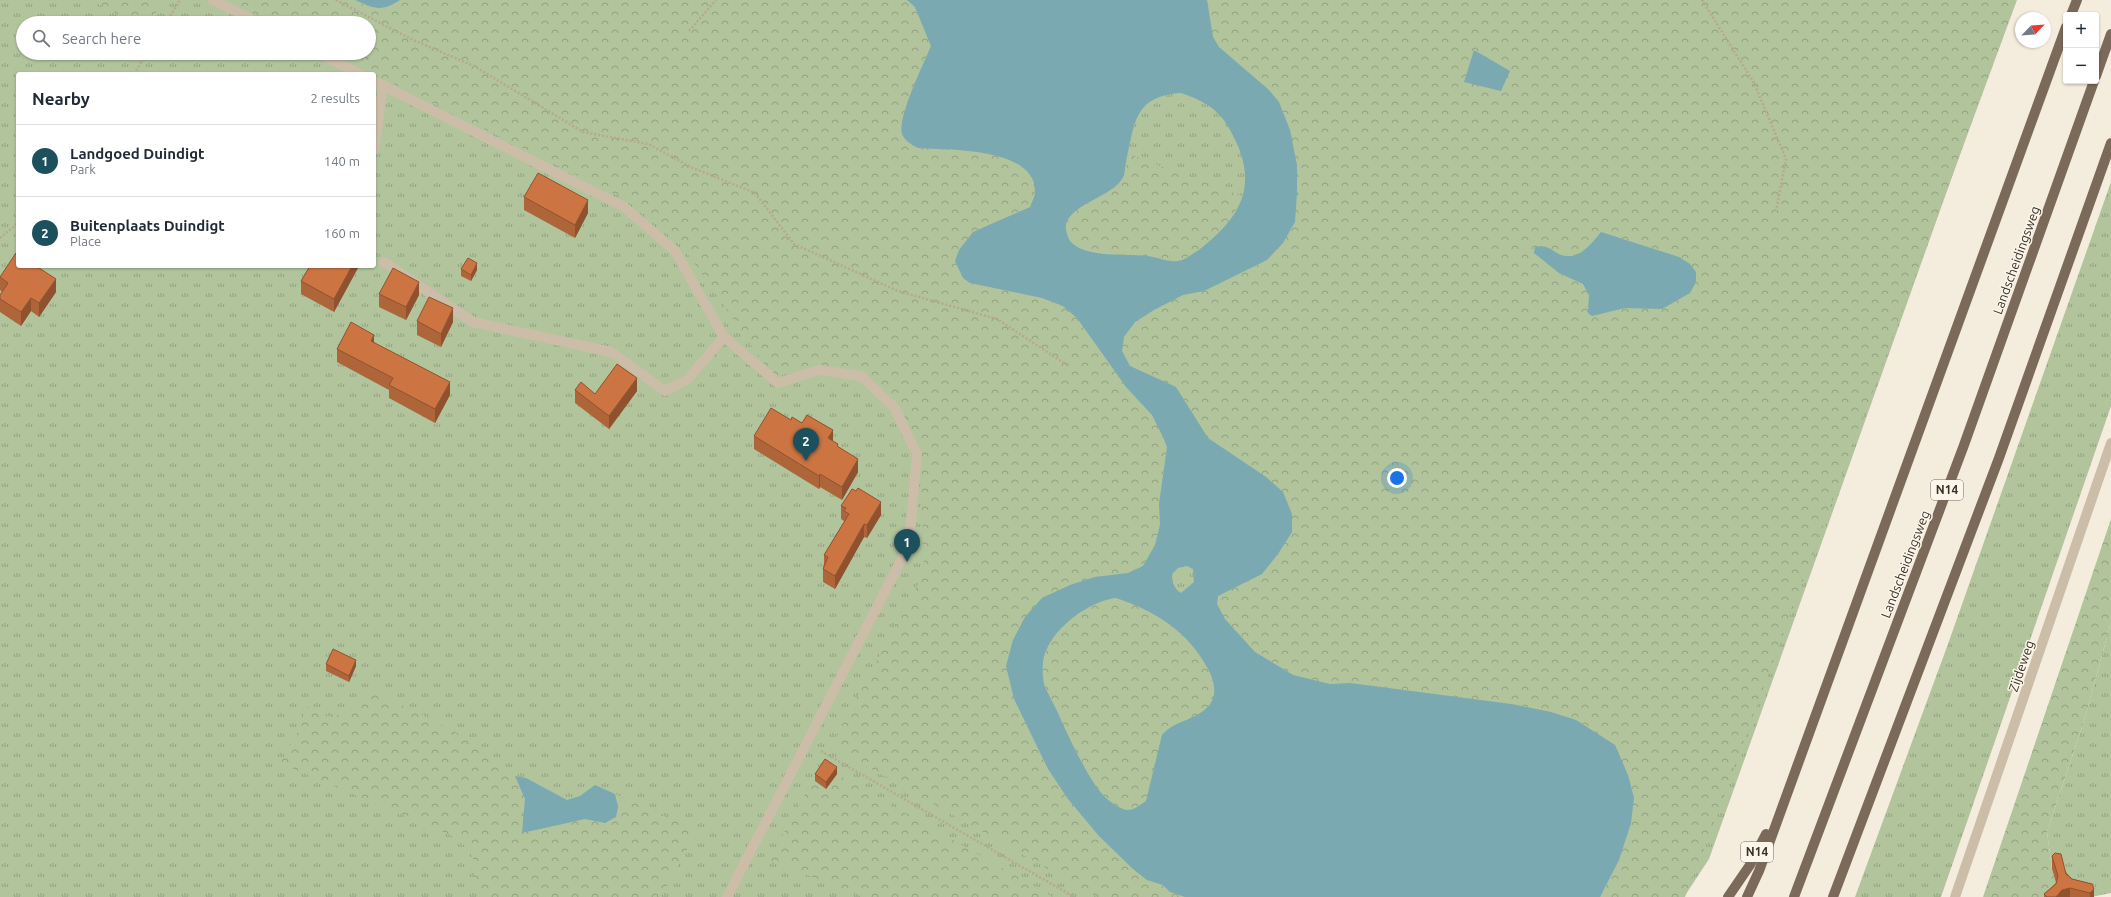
<!DOCTYPE html>
<html lang="en">
<head>
<meta charset="utf-8">
<style>
  :root { --surface:#fff; --page:#f2f2f3; --text:#1f2937; --muted:#747a83; --line:#e0e1e3; --accent:#1c505d }
  body { margin:0; font-family:Ubuntu,sans-serif; background:var(--page); color:var(--text) }
  .controls { position:absolute; right:12px; top:12px; display:grid; overflow:hidden; border-radius:4px; box-shadow:0 1px 3px #0004 }
  .controls button { width:36px; height:36px; display:grid; place-items:center; padding:0; border:0; border-bottom:1px solid var(--line); background:var(--surface); color:var(--text); font:20px sans-serif }
  .compass { position:absolute; left:2015px; top:12px; width:36px; height:36px; border-radius:50%; background:var(--surface); box-shadow:0 1px 3px #0004; rotate:65deg }
  .you { position:absolute; left:1397px; top:478px; width:14px; height:14px; margin:-10px; border:3px solid #fff; border-radius:50%; background:#1a73e8; box-shadow:0 0 0 6px #1a73e833 }
  .badge { display:grid; place-items:center; width:26px; height:26px; border-radius:50%; background:var(--accent); color:#fff; font-size:13px; font-weight:700 }
  .pin { position:absolute; translate:-50% -33px; filter:drop-shadow(0 1px 2px #0008) }
  .pin::after { content:''; position:absolute; top:21px; width:14px; height:12px; background:inherit; clip-path:polygon(0 0,100% 0,50% 100%) }
  .list { margin:0; padding:0; list-style:none }
  h2 { display:flex; justify-content:space-between; align-items:center; height:52px; margin:0; padding:0 16px; font-size:17px }
  h2 small { font-size:13px; font-weight:400; color:var(--muted) }
  .list li { display:grid; grid-template-columns:26px 1fr auto; gap:12px; align-items:center; box-sizing:border-box; height:72px; padding:0 16px; border-top:1px solid var(--line) }
  .list b { display:block; font-size:15px; white-space:nowrap }
  .list p { margin:0; font-size:13px; white-space:nowrap; color:var(--muted) }
  .list em { font-size:13px; font-style:normal; color:var(--muted) }
  .icon { flex:none; width:22px; height:22px; fill:none; stroke:currentColor; stroke-width:2; stroke-linecap:round; stroke-linejoin:round }
  .map { position:relative; flex:none; width:2111px; height:897px; overflow:hidden }
  .search { position:absolute; background:var(--surface); box-shadow:0 1px 3px #0004; left:16px; top:16px; width:360px; height:44px; display:flex; align-items:center; gap:10px; box-sizing:border-box; padding:0 14px; border-radius:22px; color:var(--muted); font-size:15px }
  .panel { position:absolute; background:var(--surface); box-shadow:0 1px 3px #0004; left:16px; top:72px; width:360px; height:196px; border-radius:4px }
  .map>svg:first-child { display:block }
  .grass { fill:url(#grass-tufts); fill-rule:evenodd }
  .forest { fill:url(#forest-crowns); fill-rule:evenodd }
  .water { fill:#7aa9b2; fill-rule:evenodd }
  .lines { fill:none; stroke-linecap:round; stroke-linejoin:round }
  .path { stroke:#b8a792; stroke-width:2.5; stroke-dasharray:2 2; stroke-linecap:butt }
  .minor { stroke:#ccbda8; stroke-width:10 }
  .major { stroke:#7b6959; stroke-width:10 }
  .wall { fill:#af653a }
  .shaded-wall { fill:#8f522f }
  .building { fill:#cc7543; stroke:#8f522f }
  .labels { text-anchor:middle; stroke-width:3; stroke-linejoin:round; paint-order:stroke }
  .shield { fill:#fbf5ea; stroke:#736b62; stroke-width:1 }
  .shield-label { font-size:12px; font-weight:bold; fill:#393028 }
  .street-label { font-size:13px; fill:#393028; stroke:#fbf5ea }
</style>
</head>
<body>
<div class="map">
<svg width="2111" height="897" viewBox="0 0 2111 897">
  <defs>
    <pattern id="grass-tufts" width="24" height="20" patternUnits="userSpaceOnUse"><rect width="24" height="20" fill="#b1c49c"/><path d="M3 7l-1-3M5 7V3M7 7l1-3M15 17l-1-3M17 17v-4M19 17l1-3" fill="none" stroke="#91a07f"/></pattern>
    <pattern id="forest-crowns" width="20" height="18" patternUnits="userSpaceOnUse"><rect width="20" height="18" fill="#b1c49c"/><path d="M2 6a3 3 0 1 1 6 0M12 15a3 3 0 1 1 6 0" fill="none" stroke="#91a07f"/></pattern>
  </defs>
  <rect width="100%" height="100%" fill="#f4ecdd"/>
  <g class="grass">
    <path d="M0,0H2015L1709,859L1684,897H0ZM23,23H369V53H23ZM18,74H374V266H18Z"/>
    <polygon points="2111,182 2111,406 1941,897 1855,897 1948,644"/>
    <polygon points="2111,622 2111,893 2091,897 2055,866 2052,869 2047,832 2084,721"/>
  </g>
  <g class="forest">
    <polygon points="90,0 160,0 156,13 149,23 135,23"/>
    <path d="M226,0H355C375,9 381,12 400,0H907L915,7L931,46L908,103L991,153L1020,165L1032,179L1035,192L1030,207L973,232L970,283L1042,298L1063,306L1077,318L1126,387L1152,415L1167,447L1159,504L1160,525L1155,545L1143,566L1128,573L1095,577L1070,585L1042,598L1014,699L1048,769L1068,799L1099,836L1133,869L1147,880L1163,885L1170,892L1185,897H1097L831,746L924,573L921,470L910,430L899,403L881,384L858,374L825,369L802,368L774,378L674,234L655,216L611,192L331,53H369V23H272Z"/>
    <path d="M1207,0H2017L1704,849L1685,897H1600L1619,860L1631,823L1615,745L1576,720L1551,712L1511,704L1350,683L1330,684L1293,675L1255,652L1225,619L1217,604L1218,596L1262,574L1292,532V514L1283,492L1266,477L1208,438L1176,387L1130,366L1122,351L1124,337L1135,322L1154,310L1183,295L1204,291L1267,260L1297,193V165L1290,130L1279,102L1269,90L1219,47L1213,37ZM1494,61L1510,71L1501,91ZM1544,245C1561,255 1568,259 1587,250L1662,309L1625,308L1592,316L1587,307L1589,295L1583,284L1559,273Z"/>
    <path d="M1128,154L1242,196C1233,222 1208,248 1183,259C1171,265 1159,257 1147,256C1126,253 1067,260 1065,228C1064,210 1108,194 1121,180C1126,175 1127,162 1128,154Z"/>
    <polygon points="2111,519 2111,622 2084,721 2047,832 2052,869 2058,889 2055,897 1983,897"/>
    <path d="M1116,598C1157,612 1188,630 1208,669C1213,678 1217,691 1212,701C1202,720 1175,719 1162,735L1146,801C1140,805 1135,810 1127,810C1119,809 1109,801 1104,796C1087,778 1068,735 1057,711C1053,702 1047,693 1044,683C1043,678 1042,671 1043,665C1044,634 1087,601 1116,598Z"/>
    <path d="M372,690L454,731L483,749L515,776L525,799L522,832L585,819L605,823L618,807L615,794L697,831L661,897H485L481,894L474,878L475,863L469,851L457,838L280,763L300,728L306,706C311,709 319,715 325,716C343,719 363,703 372,690Z"/>
    <polygon points="821,765 1053,897 863,897 769,860"/>
  </g>
  <g class="water">
    <path d="M355,0H400C381,12 375,9 355,0Z"/>
    <path d="M907,0H1207L1213,37L1219,47L1269,90L1279,102L1290,130L1297,165V193L1295,222L1283,243L1267,260L1204,291L1183,295L1154,310L1135,322L1124,337L1122,351L1130,366L1176,387L1208,438L1266,477L1283,492L1292,514V532L1278,554L1262,574L1218,596L1217,604L1225,619L1255,652L1293,675L1330,684L1350,683L1511,704L1551,712L1576,720L1615,745L1628,775L1634,798L1631,823L1619,860L1600,897H1185L1170,892L1163,885L1147,880L1133,869L1099,836L1068,799L1048,769L1014,699L1006,666L1013,640L1025,617L1042,598L1070,585L1095,577L1128,573L1143,566L1155,545L1160,525L1159,504L1167,447L1163,437L1152,415L1126,387L1077,318L1063,306L1042,298L970,283L963,278L955,261L959,250L973,232L1030,207C1032,202 1035,196 1035,192C1036,147 948,150 918,148C912,145 905,141 902,134C897,118 924,63 931,46L915,7ZM1181,93C1213,104 1224,114 1238,146C1254,185 1242,212 1212,239C1204,246 1192,256 1182,260C1170,264 1159,257 1147,256C1140,255 1133,255 1126,255C1109,254 1083,255 1071,242C1069,240 1068,237 1067,234C1057,207 1110,199 1122,179C1125,175 1125,167 1126,162C1135,124 1133,96 1181,93ZM1187,566L1193,569L1194,582L1181,593C1174,589 1172,582 1172,574L1178,568ZM1116,598C1155,611 1188,631 1208,669C1213,678 1217,691 1212,701C1202,720 1175,719 1162,735L1146,801C1140,805 1135,810 1127,810C1119,809 1109,801 1104,796C1087,778 1068,735 1057,711C1053,702 1047,693 1044,684C1043,678 1042,671 1043,665C1044,634 1087,601 1116,598Z"/>
    <polygon points="1474,50 1510,71 1501,91 1464,82"/>
    <path d="M1601,232L1679,257L1690,264L1696,272V282L1690,293L1662,309L1625,308L1592,316L1588,313L1589,295L1583,284L1559,273L1534,253L1535,247C1548,244 1550,250 1561,255C1579,261 1591,244 1601,232Z"/>
    <polygon points="515,776 526,778 567,800 580,796 595,785 615,794 618,807 616,817 605,823 585,819 522,833 525,799"/>
  </g>
  <g class="lines">
    <g class="path">
      <polyline points="336,0 413,40 474,66 583,132 648,144 693,168 755,193 794,244 898,291 997,319 1067,365"/>
      <polyline points="1702,0 1754,83 1786,159 1776,211"/>
      <polyline points="166,23 180,0"/>
      <polyline points="689,31 716,0"/>
      <polyline points="134,74 147,53"/>
      <polyline points="0,238 18,223"/>
      <polyline points="821,751 1074,897"/>
    </g>
    <g class="minor">
      <polyline points="213,0 259,23"/>
      <polyline points="318,53 360,74"/>
      <polyline points="374,81 624,207 675,251 724,337 778,383 819,370 861,376 894,407 917,454 909,545 727,897"/>
      <polyline points="374,150 383,85"/>
      <polyline points="384,262 473,322 611,352 665,391 687,380 724,337"/>
      <polyline points="1955,897 2111,443"/>
    </g>
    <g class="major">
      <polyline points="2071,15 2077,0"/>
      <polyline points="2096,76 2111,34"/>
      <polyline points="1728,897 1750,865 1766,834"/>
      <polyline points="1747,897 1759,871 2066,27"/>
      <polyline points="1794,897 1964,445 2094,81"/>
      <polyline points="1833,897 1999,458 2111,143"/>
    </g>
  </g>
  <g class="wall">
    <polygon points="524,197 588,213 575,238 524,210"/>
    <polygon points="310,266 359,266 334,312 301,294 301,281"/>
    <polygon points="461,269 477,270 471,281 461,276"/>
    <polygon points="0,277 56,292 39,317 31,311 21,326 0,312 0,295 2,292 0,290"/>
    <polygon points="379,294 419,295 406,320 379,307"/>
    <polygon points="417,321 453,322 441,347 417,335"/>
    <polygon points="374,342 450,395 435,423 389,398 389,390 337,362 337,349"/>
    <polygon points="575,390 595,394 637,391 609,429 575,403"/>
    <polygon points="791,420 833,441 858,472 842,500 820,487 819,489 754,449 754,436"/>
    <polygon points="841,506 881,515 867,538 864,537 835,589 823,582 823,569 824,567 824,555 844,522 844,521 841,519"/>
    <polygon points="326,664 356,666 349,682 326,671"/>
    <polygon points="815,774 837,774 826,789 815,781"/>
    <polygon points="2052,856 2072,879 2092,884 2094,897 2044,897 2044,894 2056,883 2052,869"/>
  </g>
  <g class="shaded-wall">
    <polygon points="588,200 588,213 575,238 575,225"/>
    <polygon points="477,263 477,270 471,281 471,275"/>
    <polygon points="352,266 359,266 334,312 334,299"/>
    <polygon points="56,279 56,292 39,317 39,303"/>
    <polygon points="419,282 419,295 406,320 406,307"/>
    <polygon points="31,298 31,311 21,326 21,312"/>
    <polygon points="453,308 453,322 441,347 441,334"/>
    <polygon points="374,335 374,348 371,341"/>
    <polygon points="637,378 637,391 609,429 609,416"/>
    <polygon points="450,382 450,395 435,423 435,409"/>
    <polygon points="833,430 833,443 828,438"/>
    <polygon points="858,459 858,472 842,500 842,487"/>
    <polygon points="820,474 820,487 819,489 819,476"/>
    <polygon points="881,502 881,515 867,538 867,525"/>
    <polygon points="864,524 864,537 835,589 835,576"/>
    <polygon points="356,660 356,666 349,682 349,676"/>
    <polygon points="837,767 837,774 826,789 826,782"/>
    <polygon points="2070,888 2070,897 2056,897 2062,890"/>
    <polygon points="2094,889 2094,897 2090,897 2090,893"/>
  </g>
  <g class="building">
    <polygon points="538,173 588,200 575,225 524,197"/>
    <polygon points="16,253 18,254 18,266 36,266 56,279 39,303 31,298 21,312 0,299 0,295 8,283 0,277"/>
    <polygon points="468,258 477,263 471,275 461,269"/>
    <polygon points="310,266 352,266 334,299 301,281"/>
    <polygon points="393,268 419,282 406,307 379,294"/>
    <polygon points="429,297 453,308 441,334 417,321"/>
    <polygon points="351,322 374,335 371,341 450,382 435,409 389,385 393,378 337,349"/>
    <polygon points="617,364 637,378 609,416 575,390 581,382 595,394"/>
    <polygon points="771,408 791,420 792,417 802,423 807,415 833,430 828,438 838,444 837,446 858,459 842,487 820,474 819,476 754,436"/>
    <polygon points="858,488 881,502 867,525 864,524 835,576 823,569 828,557 824,555 849,514 844,511 846,508 841,506 852,489 856,491"/>
    <polygon points="333,649 356,660 349,676 326,664"/>
    <polygon points="825,759 837,767 826,782 815,774"/>
    <polygon points="2055,853 2061,854 2066,874 2072,879 2092,884 2094,889 2090,893 2070,888 2062,890 2056,897 2047,897 2044,894 2056,884 2058,876 2052,856"/>
  </g>
  <g class="labels">
    <g class="shield">
      <rect x="1931" y="480" width="32" height="20" rx="3"/>
      <rect x="1741" y="842" width="32" height="20" rx="3"/>
    </g>
    <g class="shield-label">
      <text x="1947" y="494">N14</text>
      <text x="1757" y="856">N14</text>
    </g>
    <g class="street-label">
      <text transform="translate(2016 260) rotate(-70)" y="5">Landscheidingsweg</text>
      <text transform="translate(1905 564) rotate(-69)" y="5">Landscheidingsweg</text>
      <text transform="translate(2021 666) rotate(-71)" y="5">Zijdeweg</text>
    </g>
  </g>
</svg>
<div class="controls">
<button>+</button>
<button>−</button>
</div>
<svg class="compass" viewBox="-18 -18 36 36"><path d="M0-13l5 13h-10z" fill="#e53935"/><path d="M0 13l5-13h-10z" fill="#747a83"/></svg>
<div class="you"></div>
<div class="pin badge" style="left:907px;top:562px">1</div>
<div class="pin badge" style="left:806px;top:461px">2</div>
<div class="search"><svg class="icon" aria-label="search" viewBox="0 0 24 24"><circle cx="10" cy="10" r="6"/><path d="M15 15l6 6"/></svg>Search here</div>
<section class="panel">
<h2>Nearby<small>2 results</small></h2>
<ul class="list">
<li><span class="badge">1</span><div><b>Landgoed Duindigt</b><p>Park</p></div><em>140 m</em></li>
<li><span class="badge">2</span><div><b>Buitenplaats Duindigt</b><p>Place</p></div><em>160 m</em></li>
</ul>
</section>
</div>
</body>
</html>
